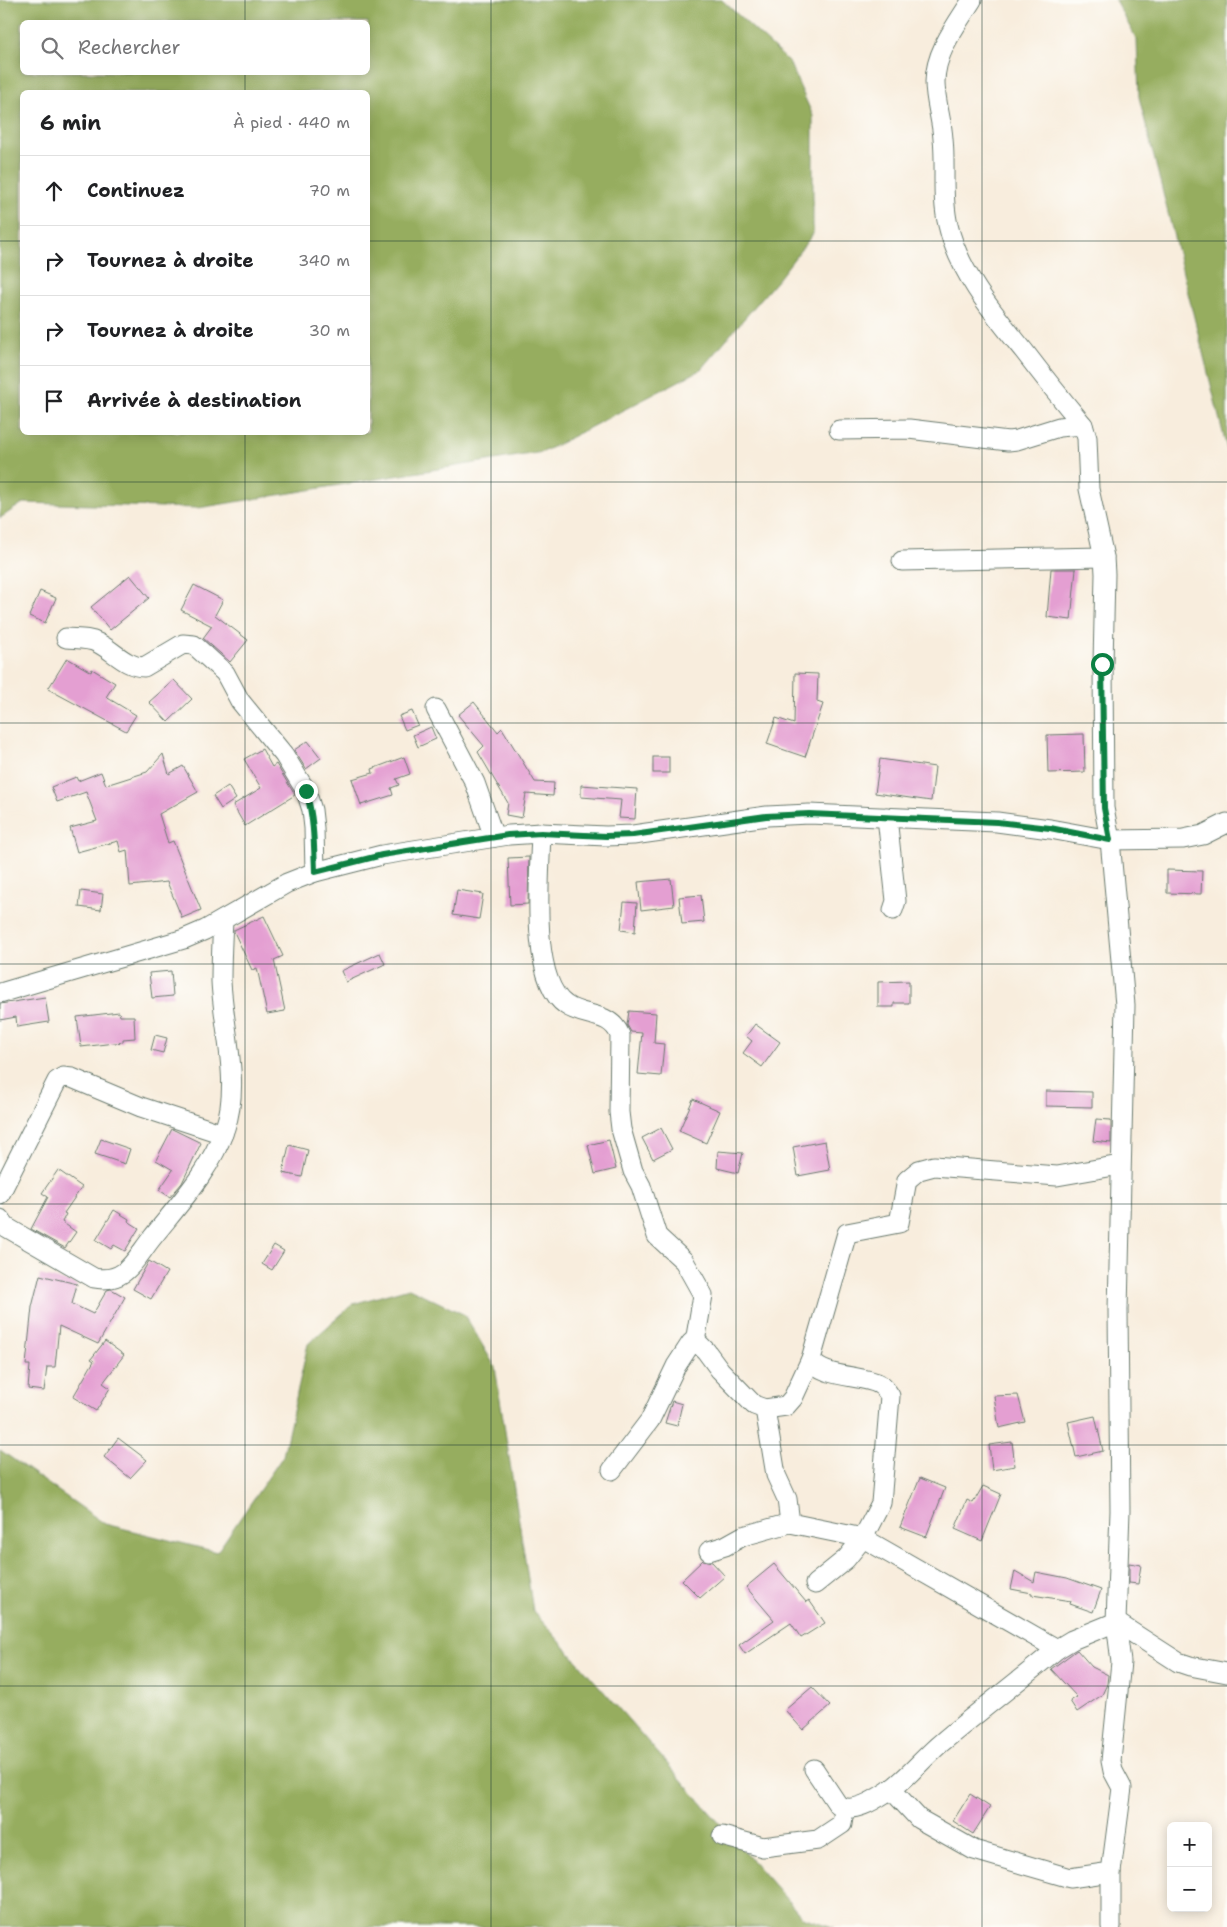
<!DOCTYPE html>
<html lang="fr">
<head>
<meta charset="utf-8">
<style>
  :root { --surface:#fff; --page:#f6f6f6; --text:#202124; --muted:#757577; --line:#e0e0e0 }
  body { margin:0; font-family:"Shantell Sans",sans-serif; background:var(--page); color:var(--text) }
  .controls { position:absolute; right:15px; bottom:15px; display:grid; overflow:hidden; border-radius:8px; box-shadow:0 2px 12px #0003 }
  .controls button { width:45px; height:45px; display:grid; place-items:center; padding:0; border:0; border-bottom:1px solid var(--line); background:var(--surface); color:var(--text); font:25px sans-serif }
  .stop { position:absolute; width:15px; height:15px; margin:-11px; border:4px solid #0b8043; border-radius:50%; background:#fff }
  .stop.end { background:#0b8043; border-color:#fff; box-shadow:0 1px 5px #0008 }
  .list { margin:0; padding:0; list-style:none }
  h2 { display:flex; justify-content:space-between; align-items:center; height:65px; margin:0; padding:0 20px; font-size:21px }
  h2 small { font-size:16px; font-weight:400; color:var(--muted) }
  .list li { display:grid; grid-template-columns:32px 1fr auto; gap:15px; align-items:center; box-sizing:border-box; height:70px; padding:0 20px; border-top:1px solid var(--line) }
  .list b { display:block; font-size:19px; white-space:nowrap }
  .list em { font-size:16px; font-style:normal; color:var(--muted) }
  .icon { flex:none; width:28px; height:28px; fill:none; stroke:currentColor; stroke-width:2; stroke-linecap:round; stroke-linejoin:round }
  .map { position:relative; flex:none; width:1227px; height:1927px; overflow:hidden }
  .search { position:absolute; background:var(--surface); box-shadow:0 2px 12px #0003; left:20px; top:20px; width:350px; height:55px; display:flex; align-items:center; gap:12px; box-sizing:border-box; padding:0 18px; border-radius:8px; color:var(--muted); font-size:19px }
  .panel { position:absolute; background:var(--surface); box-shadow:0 2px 12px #0003; left:20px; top:90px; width:350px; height:345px; border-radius:8px }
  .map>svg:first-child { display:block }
  .forest { fill:#96ad5f; stroke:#5a754a; fill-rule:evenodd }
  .building { fill:#e49fd2 }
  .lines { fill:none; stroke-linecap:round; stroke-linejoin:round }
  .minor-casing { stroke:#6b7b6f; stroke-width:21 }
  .minor { stroke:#fff; stroke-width:19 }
  .route { stroke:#0b8043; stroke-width:6 }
  .grid { fill:none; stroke:#1f3d34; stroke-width:1; stroke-opacity:0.55 }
</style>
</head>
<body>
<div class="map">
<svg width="1227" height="1927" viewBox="0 0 1227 1927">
  <rect width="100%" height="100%" fill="#fdfcf7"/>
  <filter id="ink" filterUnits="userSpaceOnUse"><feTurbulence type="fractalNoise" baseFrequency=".02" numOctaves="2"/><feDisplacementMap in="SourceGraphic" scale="10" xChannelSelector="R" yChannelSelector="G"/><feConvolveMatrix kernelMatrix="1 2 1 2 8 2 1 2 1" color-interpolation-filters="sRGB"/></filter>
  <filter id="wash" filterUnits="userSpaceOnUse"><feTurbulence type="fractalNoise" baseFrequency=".0096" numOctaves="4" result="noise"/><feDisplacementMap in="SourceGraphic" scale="20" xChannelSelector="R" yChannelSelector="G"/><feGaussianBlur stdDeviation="1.12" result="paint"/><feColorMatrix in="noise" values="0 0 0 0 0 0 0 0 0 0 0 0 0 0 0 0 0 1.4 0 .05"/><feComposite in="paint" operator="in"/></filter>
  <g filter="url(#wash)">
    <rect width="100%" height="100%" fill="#f8eddd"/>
    <g class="forest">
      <path d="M0,0H722L789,62L813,116V234L779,278L700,370L543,452L198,508L23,503L0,518ZM368,22V72H22V22ZM368,92V432H22V92Z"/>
      <polygon points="1115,0 1227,0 1227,449 1139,97 1137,40"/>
      <polygon points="409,1288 465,1315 495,1367 533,1611 802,1917 834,1927 0,1927 0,1450 105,1524 217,1552 283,1456 308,1344 353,1304"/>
    </g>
    <g id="blocks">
      <g class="building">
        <polygon points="1051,569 1076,569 1071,620 1047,617"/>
        <polygon points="130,575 149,598 110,630 91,607"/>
        <polygon points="194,585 223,600 215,615 248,640 230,662 203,638 212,626 181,610"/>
        <polygon points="40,591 56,598 45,623 29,616"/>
        <polygon points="67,658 91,672 92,669 115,683 106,697 136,715 126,731 48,689"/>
        <polygon points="795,673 818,674 817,702 823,704 805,757 767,744 776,718 794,724"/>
        <polygon points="174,680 192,699 168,722 149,702"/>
        <polygon points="474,702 498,732 502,728 535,782 554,783 553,796 526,794 522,818 506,815 508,803 478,752 484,746 458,715"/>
        <polygon points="412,711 418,725 405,730 399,716"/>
        <polygon points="431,727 436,739 418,747 413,735"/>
        <polygon points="1084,734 1085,772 1048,773 1047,735"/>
        <polygon points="308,741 321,758 306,769 294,750"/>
        <polygon points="262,749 272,767 276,764 295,795 245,826 233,805 261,788 244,759"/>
        <polygon points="163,754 169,774 183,766 198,792 159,814 168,843 173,841 201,910 182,918 167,882 130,886 127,850 121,852 118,841 77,852 70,828 97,821 86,792 57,802 51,787 76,777 78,781 101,772 106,785 147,772"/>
        <polygon points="404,757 410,774 396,779 399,785 391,788 393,795 361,805 352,779 373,773 372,769"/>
        <rect x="653" y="757" width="16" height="16"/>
        <polygon points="880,759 935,767 931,801 875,793"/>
        <polygon points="581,785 637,789 635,819 619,818 621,800 581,797"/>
        <polygon points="228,786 236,799 221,809 213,796"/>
        <polygon points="529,857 528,904 510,905 508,858"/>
        <polygon points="1167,870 1202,871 1201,894 1167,893"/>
        <polygon points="671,879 674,906 641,910 638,882"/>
        <polygon points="457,890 483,894 479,919 453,915"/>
        <polygon points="81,891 103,894 101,910 79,907"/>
        <polygon points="701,895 704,922 682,924 679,897"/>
        <polygon points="624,902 637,903 635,932 621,930"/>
        <polygon points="264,916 283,956 274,960 285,1011 267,1014 257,968 252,970 234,932 234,930"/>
        <polygon points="380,953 385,964 346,982 341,971"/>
        <polygon points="171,971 173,996 152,998 149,973"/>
        <polygon points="909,981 909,1003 894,1003 894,1007 878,1007 878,982"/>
        <polygon points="45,997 49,1022 17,1027 16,1017 0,1020 0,1004"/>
        <polygon points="629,1011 656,1013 654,1043 664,1044 661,1076 638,1074 642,1033 631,1032 627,1025"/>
        <polygon points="119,1012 120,1016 134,1016 135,1038 123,1039 123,1042 81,1047 77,1017"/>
        <polygon points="755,1024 780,1042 762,1067 743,1053 752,1041 746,1036"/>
        <polygon points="155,1035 167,1038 163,1053 151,1050"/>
        <polygon points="1046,1091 1092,1092 1092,1107 1046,1106"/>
        <polygon points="693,1099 720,1111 706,1143 679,1131"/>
        <polygon points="1096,1119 1111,1120 1111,1143 1093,1141"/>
        <polygon points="661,1128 672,1149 653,1159 642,1138"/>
        <polygon points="172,1129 201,1143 182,1183 170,1197 159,1190 173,1170 156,1160"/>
        <polygon points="101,1139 130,1149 125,1164 95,1154"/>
        <polygon points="609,1140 616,1169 595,1174 588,1145"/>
        <polygon points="825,1141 830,1170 798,1176 793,1147"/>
        <polygon points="289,1145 308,1150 302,1177 283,1173"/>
        <polygon points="718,1151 743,1153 738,1173 717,1168"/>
        <polygon points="58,1170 82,1187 64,1213 66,1214 62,1222 76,1232 65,1248 31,1229 48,1197 42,1193"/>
        <polygon points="114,1210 129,1219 128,1221 139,1228 125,1251 114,1245 111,1249 96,1240"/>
        <polygon points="274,1245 284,1251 272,1270 262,1264"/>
        <polygon points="149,1261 167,1272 151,1299 133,1289"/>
        <polygon points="40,1275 77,1284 72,1304 93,1314 107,1290 111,1289 125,1297 98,1344 59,1326 55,1367 47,1367 44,1391 28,1389 30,1365 26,1365 32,1307"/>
        <polygon points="105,1341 124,1355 103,1383 110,1388 96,1411 73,1397 94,1361 91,1359"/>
        <polygon points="1018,1395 1025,1422 999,1428 994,1396"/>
        <polygon points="672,1401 682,1404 677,1426 665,1423"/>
        <polygon points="1095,1416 1103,1451 1076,1457 1068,1422"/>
        <polygon points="118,1438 147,1460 130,1478 104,1457"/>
        <polygon points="1012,1442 1015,1466 992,1470 989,1445"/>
        <polygon points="920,1478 945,1488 926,1537 900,1527"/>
        <polygon points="983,1486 1001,1494 982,1541 955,1529 967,1500 973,1503"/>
        <polygon points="703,1560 712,1562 725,1576 700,1598 682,1580"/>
        <polygon points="1129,1563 1141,1565 1138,1584 1129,1583"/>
        <polygon points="774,1564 806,1602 809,1600 825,1623 801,1638 791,1623 745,1654 739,1645 774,1620 746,1587"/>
        <polygon points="1015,1571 1034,1582 1036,1572 1067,1578 1101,1590 1093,1612 1070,1604 1071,1601 1032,1595 1032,1593 1011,1589"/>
        <polygon points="1077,1650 1092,1667 1108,1675 1107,1684 1102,1695 1077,1712 1070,1701 1077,1697 1051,1669"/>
        <polygon points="812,1687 830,1706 803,1730 785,1710"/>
        <polygon points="970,1794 990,1807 973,1834 953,1821"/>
      </g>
    </g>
  </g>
  <g filter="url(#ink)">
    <use href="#blocks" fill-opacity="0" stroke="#6b7b6f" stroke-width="1"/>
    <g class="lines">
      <g class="minor-casing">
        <g id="minor">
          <polyline points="839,430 909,429 1008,441 1017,440 1059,427 1083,425"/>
          <polyline points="902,561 1104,557"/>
          <path d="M66,638C77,639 89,638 98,643C114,651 126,667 144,667L183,644L194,645L225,673L240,701L284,755L306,791L312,810L314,828L315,872"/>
          <polyline points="436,709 475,783 494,837"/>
          <polyline points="887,817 896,901 893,910"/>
          <path d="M541,833C540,874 529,980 566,1005C584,1018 610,1011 620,1035L619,1112L621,1129L633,1171L641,1186L657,1236L684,1261L703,1295L695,1342"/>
          <polyline points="0,993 184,939 205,930 287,883 315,872 382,855 509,835 541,833 606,836 633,835 767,816 809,814 997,822 1050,829 1110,840 1183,839 1203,835 1227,823"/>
          <polyline points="0,1194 57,1081 63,1077 72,1078 141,1107 223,1134"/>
          <path d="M0,1219L6,1227L94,1278C126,1284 135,1259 152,1238C179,1204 211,1170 225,1128C241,1083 223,1027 221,981C221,961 222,940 223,920"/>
          <path d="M811,1359C820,1378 863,1375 879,1384C884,1387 887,1391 890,1396L881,1503L863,1538L846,1559L815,1584"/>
          <polyline points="765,1409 776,1475 787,1499 790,1523"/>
          <polyline points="612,1470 650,1420 676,1366 691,1343 699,1344 706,1351 720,1370 754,1405 765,1409 786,1406 793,1398 811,1359 847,1233 899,1223 907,1180 919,1170 934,1166 1057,1176 1120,1165"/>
          <polyline points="709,1551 725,1546 743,1536 790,1523 863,1538 1057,1649"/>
          <polyline points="1116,1622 1178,1662 1190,1666 1227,1673"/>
          <path d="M814,1769L838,1805C853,1815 876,1799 890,1790C908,1778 924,1757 941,1743C979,1711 1019,1681 1057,1649L1072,1640L1116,1622"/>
          <path d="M891,1789L919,1819L974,1850L1070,1878L1111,1872L1122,1788L1113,1771L1111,1761L1121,1662L1116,1622L1120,1511L1118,1310L1125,1005L1110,840L1104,808L1103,664L1105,574L1104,557L1089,489L1087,438L1083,425C1063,401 1043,376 1024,351C994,314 959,273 948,225C941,197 946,167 943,139C942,120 935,101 935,82C935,52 957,24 972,0"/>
          <polyline points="722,1836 763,1847 818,1840 842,1824 844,1809"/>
          <polyline points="1111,1927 1111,1872"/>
        </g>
      </g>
      <use href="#minor" class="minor"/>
    </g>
  </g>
  <g class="lines" filter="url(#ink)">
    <path class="route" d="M306,791C314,818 314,844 315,872L382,855L508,835L541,833L606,836L633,835L766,816L809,814L997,822L1050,828L1110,840L1104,808L1102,664"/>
  </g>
  <path class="grid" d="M245,0V22M491,0V1927M736,0V1927M982,0V1927M245,72V92M0,241H22M368,241H1227M245,432V1927M0,482H1227M0,723H1227M0,964H1227M0,1204H1227M0,1445H1227M0,1686H1227"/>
</svg>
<div class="controls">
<button>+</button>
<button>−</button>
</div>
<div class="stop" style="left:1102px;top:664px"></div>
<div class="stop end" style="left:306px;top:791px"></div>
<div class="search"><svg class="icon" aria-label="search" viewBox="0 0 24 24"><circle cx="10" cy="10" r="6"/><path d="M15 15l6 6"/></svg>Rechercher</div>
<section class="panel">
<h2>6 min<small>À pied · 440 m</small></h2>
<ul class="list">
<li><svg class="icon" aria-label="ahead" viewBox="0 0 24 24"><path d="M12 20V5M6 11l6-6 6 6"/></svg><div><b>Continuez</b></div><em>70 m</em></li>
<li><svg class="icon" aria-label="right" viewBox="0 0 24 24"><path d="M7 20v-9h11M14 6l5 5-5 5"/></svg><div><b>Tournez à droite</b></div><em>340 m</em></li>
<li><svg class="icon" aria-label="right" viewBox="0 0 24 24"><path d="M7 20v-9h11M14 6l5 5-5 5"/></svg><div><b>Tournez à droite</b></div><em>30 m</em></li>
<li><svg class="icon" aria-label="arrive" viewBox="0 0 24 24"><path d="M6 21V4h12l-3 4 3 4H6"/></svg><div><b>Arrivée à destination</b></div></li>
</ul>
</section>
</div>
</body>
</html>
